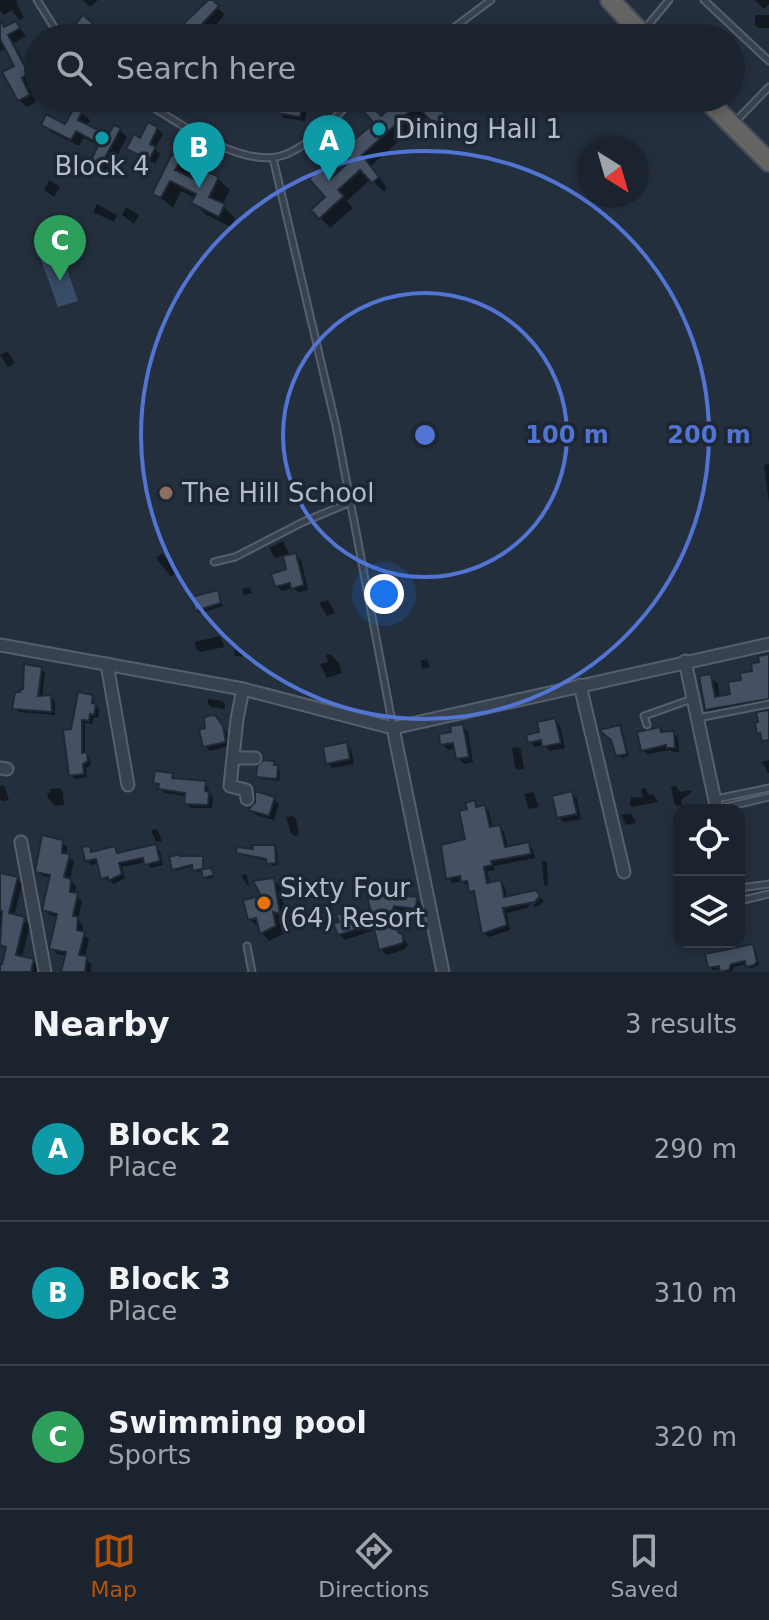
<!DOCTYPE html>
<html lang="en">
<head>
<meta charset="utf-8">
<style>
  :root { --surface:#1b232e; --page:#242b36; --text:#f1f3f6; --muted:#a0a4aa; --line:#39404a; --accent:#b45309 }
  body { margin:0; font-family:"DejaVu Sans",sans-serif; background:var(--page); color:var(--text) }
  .controls { position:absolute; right:24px; bottom:24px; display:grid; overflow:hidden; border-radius:16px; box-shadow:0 4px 12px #0003 }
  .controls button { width:72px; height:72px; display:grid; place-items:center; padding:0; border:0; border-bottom:2px solid var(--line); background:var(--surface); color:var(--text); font:40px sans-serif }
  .compass { position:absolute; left:577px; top:136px; width:72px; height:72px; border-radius:50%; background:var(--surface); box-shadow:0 4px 12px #0003; rotate:143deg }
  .you { position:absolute; left:384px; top:594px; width:28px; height:28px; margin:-20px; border:6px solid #fff; border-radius:50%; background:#1a73e8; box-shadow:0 0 0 12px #1a73e833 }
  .badge { display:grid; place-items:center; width:52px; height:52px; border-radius:50%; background:var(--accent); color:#fff; font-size:26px; font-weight:700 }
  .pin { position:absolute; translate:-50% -66px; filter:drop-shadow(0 2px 4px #0008) }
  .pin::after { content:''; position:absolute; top:42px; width:28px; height:24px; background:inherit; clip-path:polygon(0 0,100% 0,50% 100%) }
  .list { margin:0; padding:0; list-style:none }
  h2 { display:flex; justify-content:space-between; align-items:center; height:104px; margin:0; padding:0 32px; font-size:34px }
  h2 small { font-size:26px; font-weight:400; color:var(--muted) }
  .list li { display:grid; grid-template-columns:52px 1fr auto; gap:24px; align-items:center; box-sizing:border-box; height:144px; padding:0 32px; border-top:2px solid var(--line) }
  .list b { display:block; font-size:30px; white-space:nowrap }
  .list p { margin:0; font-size:26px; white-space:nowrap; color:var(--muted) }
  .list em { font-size:26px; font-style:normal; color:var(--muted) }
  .icon { flex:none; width:44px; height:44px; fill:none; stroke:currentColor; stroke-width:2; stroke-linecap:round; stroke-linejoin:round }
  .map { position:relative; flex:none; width:769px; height:972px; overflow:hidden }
  .search { position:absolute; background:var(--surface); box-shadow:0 4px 12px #0003; left:24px; right:24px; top:24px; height:88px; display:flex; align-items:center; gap:20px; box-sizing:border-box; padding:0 28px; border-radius:44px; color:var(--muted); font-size:30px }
  .sheet { height:536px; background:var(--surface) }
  nav { display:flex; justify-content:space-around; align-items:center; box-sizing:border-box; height:112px; border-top:2px solid var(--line); background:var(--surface); font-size:22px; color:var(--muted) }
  nav a { display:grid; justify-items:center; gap:4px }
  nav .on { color:var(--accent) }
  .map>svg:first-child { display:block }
  .water { fill:#394c67 }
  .shadow { fill:#0007 }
  .building { fill:#455162; stroke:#1f2835; stroke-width:2 }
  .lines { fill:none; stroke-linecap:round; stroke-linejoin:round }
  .service-casing { stroke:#565f6c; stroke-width:9 }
  .minor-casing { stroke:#565f6c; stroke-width:15 }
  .trunk-casing { stroke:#434c59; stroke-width:22 }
  .service { stroke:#38414e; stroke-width:5 }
  .minor { stroke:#38414e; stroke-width:11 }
  .trunk { stroke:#656462; stroke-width:18 }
  .ring { fill:none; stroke:#5274d3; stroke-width:4 }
  .culture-dot { fill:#0f9aa8; stroke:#1d2633; stroke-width:3 }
  .education-dot { fill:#8d6e63; stroke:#1d2633; stroke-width:3 }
  .food-dot { fill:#e8710a; stroke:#1d2633; stroke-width:3 }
  .labels { text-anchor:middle; stroke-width:7; stroke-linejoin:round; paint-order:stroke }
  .poi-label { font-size:26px; fill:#b4bcc9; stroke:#1d2633; text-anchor:start }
  .centre { fill:#5274d3; stroke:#1d2633; stroke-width:4 }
  .ring-label { font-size:24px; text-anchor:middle; font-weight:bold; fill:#5274d3; stroke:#1d2633; stroke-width:7; stroke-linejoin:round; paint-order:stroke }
</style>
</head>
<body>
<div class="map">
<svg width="769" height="972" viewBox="0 0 769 972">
  <rect width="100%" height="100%" fill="#242f3e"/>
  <polygon class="water" points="61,252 78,301 58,307 41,260"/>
  <g class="shadow">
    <polygon points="0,0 18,0 16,1 24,18 19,20 12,10 4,15 0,11"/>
    <polygon points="83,0 98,0 90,7"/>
    <polygon points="210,0 225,15 203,38 172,38"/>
    <polygon points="755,0 769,0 769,4 764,9"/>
    <polygon points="755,15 769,15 769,28 758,28 755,25"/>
    <polygon points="16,23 26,36 14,43 26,66 38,62 38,80 28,86 36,102 27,107 19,100 17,67 7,48 0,51 0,32"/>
    <polygon points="236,26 248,38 224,38"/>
    <polygon points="294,98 303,98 308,103 305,121 284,118 279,112 293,104"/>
    <polygon points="404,98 456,98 441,112 456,127 448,135 428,115 371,166 387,188 384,192 371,179 347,201 353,208 330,228 314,210 328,198 331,182 353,161 381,119"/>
    <polygon points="76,109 90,120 86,126 109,138 120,130 127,137 108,174 92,162 100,146 84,138 79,146 51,132 43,124 66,127"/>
    <polygon points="157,128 163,134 155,149 160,154 155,164 129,149"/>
    <polygon points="180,160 191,172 188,178 202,185 218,179 230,190 222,205 235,218 231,227 205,214 194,203 196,198 181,191 173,208 155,193"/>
    <polygon points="49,180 60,187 54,197 44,190"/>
    <polygon points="97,204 117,215 114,222 93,212"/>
    <polygon points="126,207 139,215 134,224 122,215"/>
    <polygon points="7,351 15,363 8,367 0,355"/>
    <polygon points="769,464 769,503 764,465"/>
    <polygon points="283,541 290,556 296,555 301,560 308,590 298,592 293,588 282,591 277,586 289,570 285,555 275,558 269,548"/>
    <polygon points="162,553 177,572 171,577 156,558"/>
    <polygon points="250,587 252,593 244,595 242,589"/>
    <polygon points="217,592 223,606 200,613 197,610"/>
    <polygon points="328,600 335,613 327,616 319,603"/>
    <polygon points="220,636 225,647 200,652 196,649 195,642"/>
    <polygon points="234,650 242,650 242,657 235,656"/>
    <polygon points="330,654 339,663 342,673 327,678 320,664 328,662 326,655"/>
    <polygon points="769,656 769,707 714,717 707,709 710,677 718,684 720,698 733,696"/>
    <polygon points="427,659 430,667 423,669 420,661"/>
    <polygon points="41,669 45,673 42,698 51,697 55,702 55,715 19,712 15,708"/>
    <polygon points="92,697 99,710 98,718 94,717 92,724 85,723 85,755 90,758 91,765 86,768 87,777 75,779 71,775 73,730"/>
    <polygon points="208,699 222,701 225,704 225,709 211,707 208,704"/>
    <polygon points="555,720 560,725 565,748 550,751 544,745 535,747 530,742"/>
    <polygon points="220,723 227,732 230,746 210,751 205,746"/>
    <polygon points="463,726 468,732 473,762 464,764 458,758 456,748 448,750 442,744"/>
    <polygon points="619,727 622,730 629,756 621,758 618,754"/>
    <polygon points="660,729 664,734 673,733 678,738 679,752 673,752 670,750 648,754 643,750"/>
    <polygon points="346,744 351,750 354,764 333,768 328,763"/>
    <polygon points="518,747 521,750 524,769 518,770 515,767 512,748"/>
    <polygon points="769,760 769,773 768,773 762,762"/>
    <polygon points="273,763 280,770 279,781 261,779 258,776"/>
    <polygon points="172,775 178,781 205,783 213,798 212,808 191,808 186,803 187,796 165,793 155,783"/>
    <polygon points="4,785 9,800 3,801 0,799 0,786"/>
    <polygon points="676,786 680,792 690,790 692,792 681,800 682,805 677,806 674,803 671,787"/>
    <polygon points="59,788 63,791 64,805 55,806 48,798 47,793 51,792 50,789"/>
    <polygon points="645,788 649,795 653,794 658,802 632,807 630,805 631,797 643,798 641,789"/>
    <polygon points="533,792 539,807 529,809 524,794"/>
    <polygon points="572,793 577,799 581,819 564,822 559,817"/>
    <polygon points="273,798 279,804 274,820 256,815 251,810"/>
    <polygon points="474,803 489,811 493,829 500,827 504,832 508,848 528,844 533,849 535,858 494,866 495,870 487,871 490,884 500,882 505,887 507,898 538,895 527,908 507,913 510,930 489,937 484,933 476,896 463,881 453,883 448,878 468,841 469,810"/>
    <polygon points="631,813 636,823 626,825 621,815"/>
    <polygon points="293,816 296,819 299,835 294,836 291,833 286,817"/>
    <polygon points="157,829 162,841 156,842 151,830"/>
    <polygon points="62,842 67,847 67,856 74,861 70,880 76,886 75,895 82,901 78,920 83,925 82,933 89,939 85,957 91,964 91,972 63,972 67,956 57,954 52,948 58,917 50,915 44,910 52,878 43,876 37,871"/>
    <polygon points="156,847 160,851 163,865 151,868 146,862 122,867 125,878 114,884 103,878 99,863 91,865 87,860 90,848 94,853 114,848 119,854"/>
    <polygon points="274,847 277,850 278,865 272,866 269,861 241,855 238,852"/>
    <polygon points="202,858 204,871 212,872 214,877 206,879 203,871 197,872 194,866 176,871 174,869"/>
    <polygon points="542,861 547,861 548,886 544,885"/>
    <polygon points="246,874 247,875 249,887 241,876"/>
    <polygon points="0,875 17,878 22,884 14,917 24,919 30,924 22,958 33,960 38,966 37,972 1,972 7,948 0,941"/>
    <polygon points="273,880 281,887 286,920 278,918 283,934 269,941 262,933 260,926 257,926 250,919"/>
    <polygon points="392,896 416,899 421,904 420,913 398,910 395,925 408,945 404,950 386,955 381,949 377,929 345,940 339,934 346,913 352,919 372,910"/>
    <polygon points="541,898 544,901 539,906 532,907"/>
    <polygon points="753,947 756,950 759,965 751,969 747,964 734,967 732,972 724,972 722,969 713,970 710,967"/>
  </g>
  <g class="building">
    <polygon points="208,0 213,0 219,6 189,38 169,38"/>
    <polygon points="83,15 102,31 95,38 70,38 66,35"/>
    <polygon points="0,19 4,27 16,21 20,28 8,35 24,65 38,58 38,69 22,78 30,95 18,101 2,72 14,66 0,39"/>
    <polygon points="292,98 303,98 300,117 277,113 279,100 291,102"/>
    <polygon points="401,98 430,98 447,116 436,126 416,106 362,155 379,177 372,183 360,170 338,190 344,196 319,219 311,210 325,197 309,179 321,168 330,179 350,161 341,151 374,123 362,110 369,103 381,116"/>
    <polygon points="75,106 83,110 78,120 108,135 114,125 121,128 100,167 90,162 99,144 76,131 71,140 41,125 46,114 65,124"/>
    <polygon points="148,122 158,127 150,144 156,147 149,160 126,149 134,134 140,138"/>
    <polygon points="172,154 181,159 175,170 201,182 206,171 219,177 209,197 225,204 219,217 191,203 196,194 170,181 161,198 152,194"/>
    <polygon points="296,553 304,585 291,589 290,583 275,587 271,574 286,569 283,556"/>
    <polygon points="218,590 221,603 195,611 191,597"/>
    <polygon points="769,654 769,699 705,710 699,676 711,674 715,697 730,694 728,682 741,680 740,673 752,671 751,664 759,662 758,656"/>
    <polygon points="24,664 42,667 38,696 51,695 52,712 12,709 15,692 20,692 21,689 23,689"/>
    <polygon points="78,692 93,695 92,703 96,704 94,715 90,714 89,721 82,720 82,753 87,752 88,761 83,764 84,774 69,776 63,730 71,729"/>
    <polygon points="769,710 769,740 762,741 760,733 757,734 755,723 758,722 756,712"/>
    <polygon points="215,715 223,726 226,742 203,747 199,730 205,728 204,717"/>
    <polygon points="555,718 561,743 542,747 541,740 528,743 526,735 539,732 537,722"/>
    <polygon points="463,724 469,757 456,759 453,743 440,745 439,734 451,732 450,726"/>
    <polygon points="620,725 627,754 616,756 611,740 599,730"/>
    <polygon points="660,727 661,732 674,731 675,748 666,748 666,745 641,751 637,732"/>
    <polygon points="347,742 350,759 326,764 323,747"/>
    <polygon points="263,760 274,761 274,765 278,765 277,779 256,777 257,766"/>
    <polygon points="155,771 173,773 172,778 206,781 205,791 209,792 208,805 184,804 185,793 158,789 159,784 153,783"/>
    <polygon points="255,791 275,797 269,816 248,810 255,802"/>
    <polygon points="572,791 577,814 557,818 552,796"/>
    <polygon points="475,800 476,807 485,805 490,827 500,825 505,847 529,842 531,854 491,861 492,865 484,867 487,883 501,880 504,897 536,890 540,896 535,902 503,908 507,925 482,934 474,891 469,892 467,881 461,882 460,876 446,879 441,845 465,839 459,811 467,809 465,803"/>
    <polygon points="42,835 63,840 62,853 70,854 64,877 71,879 70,892 78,893 73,916 78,917 77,930 85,932 79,955 87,956 85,972 61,972 66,952 49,949 57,914 42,910 50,875 35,872"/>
    <polygon points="156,844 160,861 144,865 143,858 119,863 122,874 108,881 108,877 101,879 96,859 85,861 82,847 90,846 91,852 115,846 117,853"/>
    <polygon points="252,845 275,845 276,863 267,864 266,859 236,853 237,847 253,849"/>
    <polygon points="180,854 180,856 203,856 203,869 211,868 214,875 203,878 201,869 193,871 192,865 172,870 169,857"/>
    <polygon points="0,873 18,877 9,913 25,917 16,955 34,959 31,972 0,972 0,964 2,964 6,947 0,945 2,911 0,911"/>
    <polygon points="274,878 280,914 273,912 276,926 260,934 256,918 248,920 243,900 261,896 253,881"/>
    <polygon points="387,891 392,894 417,897 416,909 394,906 391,918 397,923 398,932 403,935 403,943 379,950 373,924 338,935 333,924 339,922 336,915 347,911 349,918 370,909 367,895"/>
    <polygon points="753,944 757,962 754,965 746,967 745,961 731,964 729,970 720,972 719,966 708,968 705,954"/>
  </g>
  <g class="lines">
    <g class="service-casing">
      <g id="service">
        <polyline points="37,0 61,38"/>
        <polyline points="704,0 769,61"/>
        <polyline points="644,30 669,0"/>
        <polyline points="440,38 491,0"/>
        <path d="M138,98C176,120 245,174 289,153C314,141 335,118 354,98"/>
        <polyline points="736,121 769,87"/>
        <polyline points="273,158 336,426 393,727"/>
        <polyline points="214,562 235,557 303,522 351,502"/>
        <polyline points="698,718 769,704"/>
        <polyline points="647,725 644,716 692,699"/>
        <polyline points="716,799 769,788"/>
        <polyline points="718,809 769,797"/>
        <polyline points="739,888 769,884"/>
        <polyline points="739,895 743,900 769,894"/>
        <polyline points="247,946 252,972"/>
      </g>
    </g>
    <g class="minor-casing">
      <g id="minor">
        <polyline points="0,645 243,689 393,728 769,644"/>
        <polyline points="685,661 717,810"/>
        <polyline points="107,664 128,785"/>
        <polyline points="580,685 624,872"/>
        <polyline points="243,689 237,719 230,786 246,790 247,799"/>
        <polyline points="393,728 443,972"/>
        <polyline points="234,758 255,758"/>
        <polyline points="0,768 7,769"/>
        <polyline points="21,842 45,972"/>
      </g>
    </g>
    <g class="trunk-casing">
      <g id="trunk">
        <polyline points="610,0 646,38"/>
        <polyline points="705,98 769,162"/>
      </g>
    </g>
    <use href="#service" class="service"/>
    <use href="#minor" class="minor"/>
    <use href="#trunk" class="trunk"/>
  </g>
  <g class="ring">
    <circle cx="425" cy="435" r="142"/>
    <circle cx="425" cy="435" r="284"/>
  </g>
  <g class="culture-dot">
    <circle cx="379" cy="129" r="8"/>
    <circle cx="102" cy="138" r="8"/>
  </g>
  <circle class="education-dot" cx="166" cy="493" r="8"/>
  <circle class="food-dot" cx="264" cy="903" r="8"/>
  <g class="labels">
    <g class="poi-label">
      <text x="395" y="138">Dining Hall 1</text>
      <text x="102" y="175" text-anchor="middle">Block 4</text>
      <text x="182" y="502">The Hill School</text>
      <text x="280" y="897">Sixty Four<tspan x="280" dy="30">(64) Resort</tspan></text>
    </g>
  </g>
  <circle cx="425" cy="435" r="12" class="centre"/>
  <g class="ring-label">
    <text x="567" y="443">100 m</text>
    <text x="709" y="443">200 m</text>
  </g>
</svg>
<div class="controls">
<button><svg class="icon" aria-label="locate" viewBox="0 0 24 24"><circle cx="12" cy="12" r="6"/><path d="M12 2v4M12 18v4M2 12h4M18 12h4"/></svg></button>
<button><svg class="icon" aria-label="layers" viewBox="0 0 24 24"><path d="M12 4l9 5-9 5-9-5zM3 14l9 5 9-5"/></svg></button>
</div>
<svg class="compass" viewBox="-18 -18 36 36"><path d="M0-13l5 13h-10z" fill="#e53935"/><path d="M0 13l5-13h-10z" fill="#a0a4aa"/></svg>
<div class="you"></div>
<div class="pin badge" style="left:329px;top:181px;background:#0f9aa8">A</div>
<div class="pin badge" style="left:199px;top:188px;background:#0f9aa8">B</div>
<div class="pin badge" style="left:60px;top:281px;background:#2e9e5b">C</div>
<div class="search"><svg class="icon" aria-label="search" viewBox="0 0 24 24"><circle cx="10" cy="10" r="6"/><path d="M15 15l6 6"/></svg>Search here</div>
</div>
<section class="sheet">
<h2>Nearby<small>3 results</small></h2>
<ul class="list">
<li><span class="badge" style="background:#0f9aa8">A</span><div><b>Block 2</b><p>Place</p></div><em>290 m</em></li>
<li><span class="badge" style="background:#0f9aa8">B</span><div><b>Block 3</b><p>Place</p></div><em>310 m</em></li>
<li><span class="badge" style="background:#2e9e5b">C</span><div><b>Swimming pool</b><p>Sports</p></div><em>320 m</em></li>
</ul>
</section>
<nav>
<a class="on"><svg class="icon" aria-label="map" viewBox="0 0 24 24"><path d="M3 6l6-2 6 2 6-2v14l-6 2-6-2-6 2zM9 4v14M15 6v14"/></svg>Map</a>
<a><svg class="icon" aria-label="directions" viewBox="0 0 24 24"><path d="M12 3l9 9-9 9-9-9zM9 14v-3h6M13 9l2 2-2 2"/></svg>Directions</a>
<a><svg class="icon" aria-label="saved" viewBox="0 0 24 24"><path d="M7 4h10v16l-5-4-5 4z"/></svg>Saved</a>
</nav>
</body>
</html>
